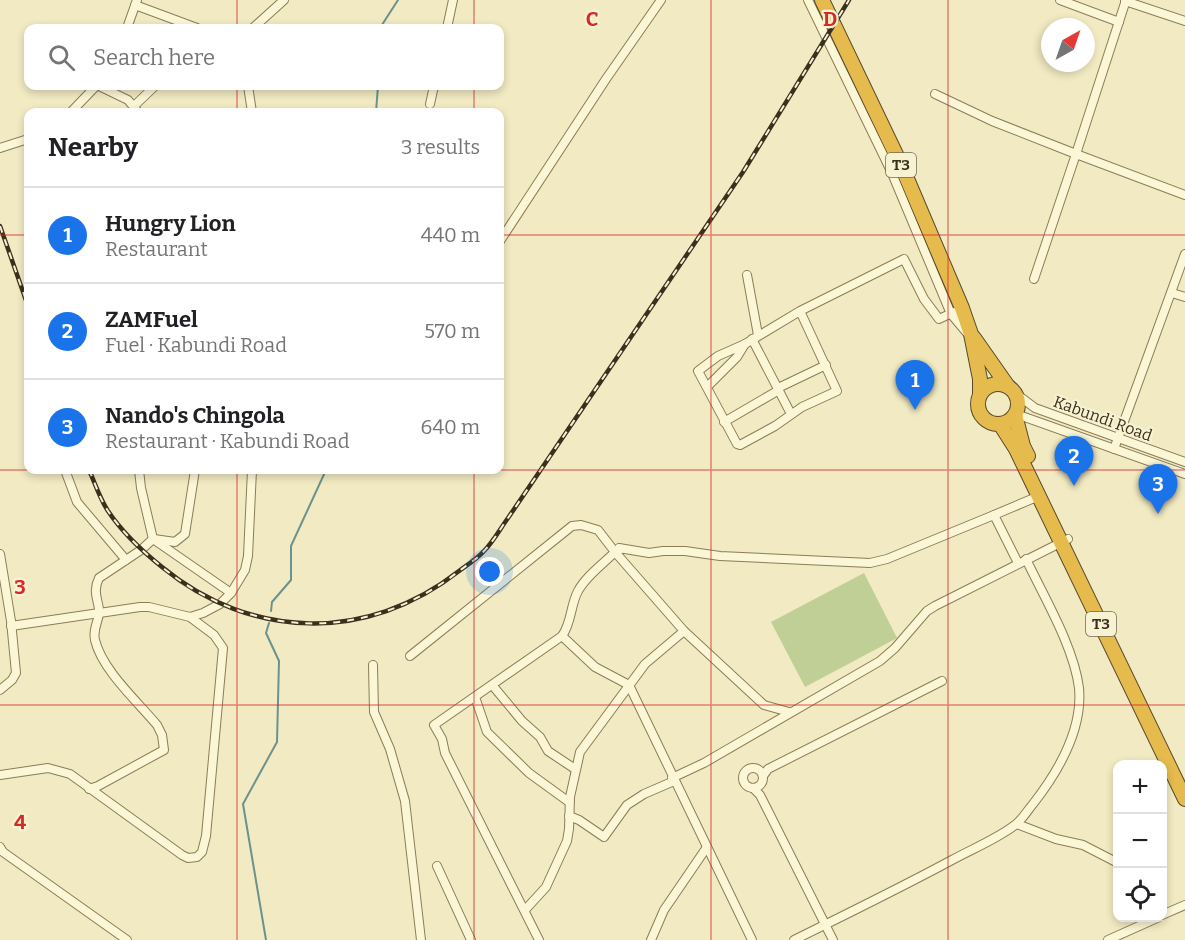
<!DOCTYPE html>
<html lang="en">
<head>
<meta charset="utf-8">
<style>
  :root { --surface:#fff; --page:#f6f6f6; --text:#202124; --muted:#757577; --line:#e0e0e0; --accent:#1a73e8 }
  body { margin:0; font-family:Bitter,serif; background:var(--page); color:var(--text) }
  .controls { position:absolute; right:18px; bottom:18px; display:grid; overflow:hidden; border-radius:12px; box-shadow:0 3px 9px #0003 }
  .controls button { width:54px; height:54px; display:grid; place-items:center; padding:0; border:0; border-bottom:2px solid var(--line); background:var(--surface); color:var(--text); font:30px sans-serif }
  .compass { position:absolute; left:1041px; top:18px; width:54px; height:54px; border-radius:50%; background:var(--surface); box-shadow:0 3px 9px #0003; rotate:40deg }
  .you { position:absolute; left:490px; top:572px; width:21px; height:21px; margin:-15px; border:4px solid #fff; border-radius:50%; background:#1a73e8; box-shadow:0 0 0 9px #1a73e833 }
  .badge { display:grid; place-items:center; width:39px; height:39px; border-radius:50%; background:var(--accent); color:#fff; font-size:20px; font-weight:700 }
  .pin { position:absolute; translate:-50% -50px; filter:drop-shadow(0 2px 3px #0008) }
  .pin::after { content:''; position:absolute; top:32px; width:21px; height:18px; background:inherit; clip-path:polygon(0 0,100% 0,50% 100%) }
  .list { margin:0; padding:0; list-style:none }
  h2 { display:flex; justify-content:space-between; align-items:center; height:78px; margin:0; padding:0 24px; font-size:26px }
  h2 small { font-size:20px; font-weight:400; color:var(--muted) }
  .list li { display:grid; grid-template-columns:39px 1fr auto; gap:18px; align-items:center; box-sizing:border-box; height:96px; padding:0 24px; border-top:2px solid var(--line) }
  .list b { display:block; font-size:22px; white-space:nowrap }
  .list p { margin:0; font-size:20px; white-space:nowrap; color:var(--muted) }
  .list em { font-size:20px; font-style:normal; color:var(--muted) }
  .icon { flex:none; width:33px; height:33px; fill:none; stroke:currentColor; stroke-width:2; stroke-linecap:round; stroke-linejoin:round }
  .map { position:relative; flex:none; width:1185px; height:940px; overflow:hidden }
  .search { position:absolute; background:var(--surface); box-shadow:0 3px 9px #0003; left:24px; top:24px; width:480px; height:66px; display:flex; align-items:center; gap:15px; box-sizing:border-box; padding:0 21px; border-radius:12px; color:var(--muted); font-size:22px }
  .panel { position:absolute; background:var(--surface); box-shadow:0 3px 9px #0003; left:24px; top:108px; width:480px; height:366px; border-radius:12px }
  .map>svg:first-child { display:block }
  .park { fill:#bfcf95 }
  .lines { fill:none; stroke-linecap:round; stroke-linejoin:round }
  .stream { stroke:#6b928e; stroke-width:2 }
  .street-casing { stroke:#8c7c58; stroke-width:10 }
  .highway-casing { stroke:#59492d; stroke-width:16 }
  .street { stroke:#fbf6d6; stroke-width:8 }
  .highway { stroke:#e5bb4e; stroke-width:14 }
  .rail-casing { stroke:#3b301d; stroke-width:4.5 }
  .rail { stroke:#f7f3d2; stroke-width:2; stroke-dasharray:7; stroke-linecap:butt }
  .grid { fill:none; stroke:#d62828; stroke-width:1.5; stroke-opacity:0.55 }
  .labels { text-anchor:middle; stroke-width:4.5; stroke-linejoin:round; paint-order:stroke }
  .shield { fill:#f7f3d2; stroke:#736a53; stroke-width:1.5 }
  .shield-label { font-size:15px; font-weight:bold; fill:#3b301d }
  .street-label { font-size:16px; fill:#3b301d; stroke:#f7f3d2 }
  .grid-label { font-size:20px; text-anchor:middle; font-weight:bold; fill:#d62828; stroke:#f7f3d2; stroke-width:4.5; stroke-linejoin:round; paint-order:stroke }
</style>
</head>
<body>
<div class="map">
<svg width="1185" height="940" viewBox="0 0 1185 940">
  <rect width="100%" height="100%" fill="#f1eac2"/>
  <polygon class="park" points="864,573 897,638 805,687 771,622"/>
  <g class="lines">
    <g class="stream">
      <polyline points="380,28 398,0"/>
      <polyline points="376,112 378,86"/>
      <polyline points="271,611 272,602 291,580 291,546 326,470"/>
      <polyline points="266,940 243,804 277,742 279,661 266,633 269,623"/>
    </g>
    <g class="street-casing">
      <g id="street">
        <polyline points="808,0 891,171 951,314 967,333"/>
        <polyline points="1060,0 1119,22"/>
        <polyline points="1126,0 1076,154 1185,195"/>
        <polyline points="1125,1 1185,21"/>
        <polyline points="135,5 197,28"/>
        <polyline points="127,28 137,0"/>
        <polyline points="253,28 284,0"/>
        <polyline points="447,28 453,0"/>
        <polyline points="99,86 128,100 138,112"/>
        <polyline points="248,86 252,112"/>
        <polyline points="935,94 992,121 1076,154 1034,279"/>
        <polyline points="430,104 434,86"/>
        <polyline points="134,106 155,86"/>
        <polyline points="71,112 96,86"/>
        <polyline points="0,148 28,139"/>
        <polyline points="500,241 606,79 661,0"/>
        <polyline points="747,275 758,335"/>
        <polyline points="1172,293 1185,297"/>
        <polyline points="800,311 837,391 802,407 775,426 740,445 737,444 698,371 718,356 745,344 800,311 904,259 924,299 939,319 954,312 965,320"/>
        <polyline points="752,339 791,414"/>
        <polyline points="707,387 737,357 745,344"/>
        <polyline points="778,388 826,365"/>
        <polyline points="1015,393 1035,408 1185,462"/>
        <polyline points="1016,414 1185,474"/>
        <polyline points="724,422 779,390"/>
        <polyline points="1114,449 1185,254"/>
        <polyline points="65,470 77,502 126,560"/>
        <polyline points="139,470 141,488 153,539 231,593"/>
        <polyline points="994,515 1039,496"/>
        <polyline points="154,539 175,542 185,534 195,470"/>
        <polyline points="619,548 649,553 663,551 685,551 720,556 870,563 887,559 994,515 1018,563"/>
        <polyline points="0,554 11,621 16,673 12,680 0,690"/>
        <polyline points="11,626 140,607 149,607 190,617 203,613 220,604 231,593 245,570 248,556 252,470"/>
        <polyline points="562,636 595,667 629,685 752,940"/>
        <polyline points="410,656 572,526 581,525 598,530 615,552 684,631 764,705 789,712"/>
        <polyline points="373,665 374,712 390,749 405,801 421,940"/>
        <polyline points="493,686 522,721 540,737 548,751 575,769"/>
        <polyline points="475,697 487,732 529,773 569,802"/>
        <circle cx="753" cy="778" r="10"/>
        <polyline points="0,775 48,768 70,774 182,855 188,858 197,857 202,852 206,836 223,648 214,635 190,617"/>
        <polyline points="763,776 768,769 942,681"/>
        <polyline points="672,778 704,763 880,661 895,648 927,611 935,606 1068,539"/>
        <polyline points="753,788 760,795 833,940"/>
        <path d="M89,789L98,786L164,750L162,735L157,725C138,702 102,670 95,640C92,627 101,618 99,609C97,597 93,590 99,578L141,550L153,539"/>
        <polyline points="569,816 579,820 604,837 627,805 644,794 674,781"/>
        <polyline points="1017,824 1056,839 1083,845 1118,863"/>
        <polyline points="0,847 3,852 127,940"/>
        <polyline points="437,866 471,940"/>
        <polyline points="525,910 546,887 567,841 569,829 570,797 580,752 645,664 684,631"/>
        <polyline points="1162,915 1185,905"/>
        <path d="M539,940L445,753L442,739L434,725L562,636C572,622 570,606 578,591C586,576 603,564 615,552L621,549"/>
        <polyline points="651,940 664,910 707,847"/>
        <path d="M794,940C847,914 900,888 952,860C972,849 997,839 1015,825C1022,820 1027,811 1033,804C1058,772 1083,731 1079,688C1074,647 1044,597 1026,559"/>
        <polyline points="1108,940 1157,918"/>
      </g>
    </g>
    <g class="highway-casing">
      <g id="highway">
        <polyline points="822,0 902,167 962,308 971,334 980,379 980,393"/>
        <polyline points="974,338 1007,385"/>
        <circle cx="998" cy="404" r="20"/>
        <polyline points="1015,415 1023,446 1028,456"/>
        <polyline points="1000,424 1016,449 1185,799"/>
      </g>
    </g>
    <use href="#street" class="street"/>
    <use href="#highway" class="highway"/>
    <g class="rail-casing">
      <g id="rail">
        <polyline points="0,226 28,306"/>
        <path d="M89,470C95,483 100,499 108,511C122,532 142,551 162,567C251,640 367,643 459,571C467,565 477,559 484,551C493,542 500,529 508,518L743,172L849,0"/>
      </g>
    </g>
    <use href="#rail" class="rail"/>
  </g>
  <path class="grid" d="M237,0V28M474,0V28M711,0V940M948,0V940M237,86V112M474,86V112M0,235H28M500,235H1185M0,470H1185M237,470V940M474,470V940M0,705H1185"/>
  <g class="labels">
    <g class="shield">
      <rect x="886" y="153" width="30" height="24" rx="4.5"/>
      <rect x="1086" y="612" width="30" height="24" rx="4.5"/>
    </g>
    <g class="shield-label">
      <text x="901" y="170">T3</text>
      <text x="1101" y="629">T3</text>
    </g>
    <g class="street-label">
      <text transform="translate(1103 418) rotate(20)" y="6">Kabundi Road</text>
    </g>
  </g>
  <g class="grid-label">
    <text x="592" y="26">C</text>
    <text x="830" y="26">D</text>
    <text x="20" y="594">3</text>
    <text x="20" y="829">4</text>
  </g>
</svg>
<div class="controls">
<button>+</button>
<button>−</button>
<button><svg class="icon" aria-label="locate" viewBox="0 0 24 24"><circle cx="12" cy="12" r="6"/><path d="M12 2v4M12 18v4M2 12h4M18 12h4"/></svg></button>
</div>
<svg class="compass" viewBox="-18 -18 36 36"><path d="M0-13l5 13h-10z" fill="#e53935"/><path d="M0 13l5-13h-10z" fill="#757577"/></svg>
<div class="you"></div>
<div class="pin badge" style="left:915px;top:410px">1</div>
<div class="pin badge" style="left:1074px;top:486px">2</div>
<div class="pin badge" style="left:1158px;top:514px">3</div>
<div class="search"><svg class="icon" aria-label="search" viewBox="0 0 24 24"><circle cx="10" cy="10" r="6"/><path d="M15 15l6 6"/></svg>Search here</div>
<section class="panel">
<h2>Nearby<small>3 results</small></h2>
<ul class="list">
<li><span class="badge">1</span><div><b>Hungry Lion</b><p>Restaurant</p></div><em>440 m</em></li>
<li><span class="badge">2</span><div><b>ZAMFuel</b><p>Fuel · Kabundi Road</p></div><em>570 m</em></li>
<li><span class="badge">3</span><div><b>Nando's Chingola</b><p>Restaurant · Kabundi Road</p></div><em>640 m</em></li>
</ul>
</section>
</div>
</body>
</html>
